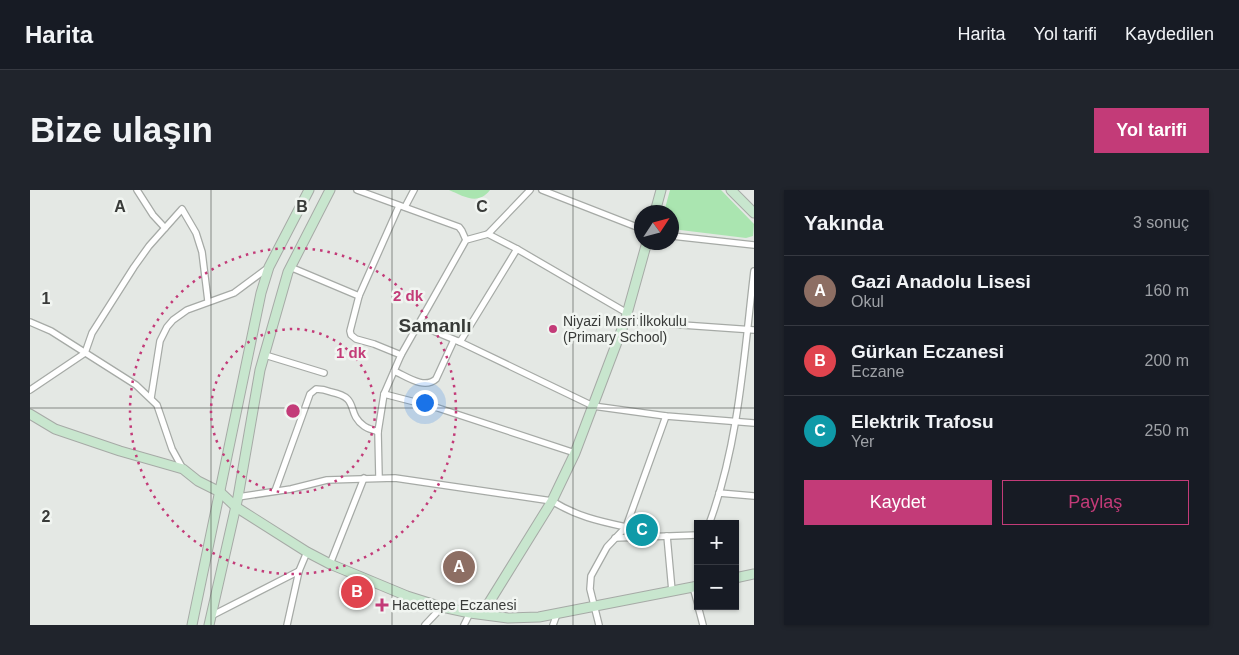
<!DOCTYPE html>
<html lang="tr">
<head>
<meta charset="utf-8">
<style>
  :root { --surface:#171b24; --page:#20242c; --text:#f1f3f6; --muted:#9ea1a6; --line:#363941; --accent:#c33b78 }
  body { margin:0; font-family:Arial,sans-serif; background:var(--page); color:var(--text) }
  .controls { position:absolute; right:15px; bottom:15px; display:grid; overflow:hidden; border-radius:0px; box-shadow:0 1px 4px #0004 }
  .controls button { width:45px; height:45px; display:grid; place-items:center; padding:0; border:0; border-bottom:1px solid var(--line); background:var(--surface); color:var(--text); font:25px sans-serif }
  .compass { position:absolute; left:604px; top:15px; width:45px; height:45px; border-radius:50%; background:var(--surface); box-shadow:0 1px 4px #0004; rotate:54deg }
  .you { position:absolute; left:394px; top:212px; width:18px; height:18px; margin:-12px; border:4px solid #fff; border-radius:50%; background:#1a73e8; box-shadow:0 0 0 8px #1a73e833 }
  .badge { display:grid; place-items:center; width:32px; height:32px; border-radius:50%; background:var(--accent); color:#fff; font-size:16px; font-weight:700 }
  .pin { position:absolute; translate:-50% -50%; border:2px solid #fff; box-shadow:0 1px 5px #0006 }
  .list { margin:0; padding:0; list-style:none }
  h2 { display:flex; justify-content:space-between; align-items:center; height:65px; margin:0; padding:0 20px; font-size:21px }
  h2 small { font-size:16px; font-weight:400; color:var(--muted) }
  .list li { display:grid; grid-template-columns:32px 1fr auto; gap:15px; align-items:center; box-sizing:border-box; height:70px; padding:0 20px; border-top:1px solid var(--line) }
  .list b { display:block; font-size:19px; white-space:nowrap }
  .list p { margin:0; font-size:16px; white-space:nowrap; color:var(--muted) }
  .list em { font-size:16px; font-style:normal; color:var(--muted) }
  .actions { display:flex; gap:10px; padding:15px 20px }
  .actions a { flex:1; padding:11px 0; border:1px solid var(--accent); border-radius:0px; text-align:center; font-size:18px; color:var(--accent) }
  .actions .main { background:var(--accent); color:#fff }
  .map { position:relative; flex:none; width:724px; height:435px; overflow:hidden; border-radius:0px }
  header { display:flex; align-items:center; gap:30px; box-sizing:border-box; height:70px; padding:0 25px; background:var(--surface); border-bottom:1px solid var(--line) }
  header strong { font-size:24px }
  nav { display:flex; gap:28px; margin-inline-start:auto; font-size:18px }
  .intro { display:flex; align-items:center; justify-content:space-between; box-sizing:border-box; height:120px; padding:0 30px }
  h1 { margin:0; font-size:35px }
  .button { padding:12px 22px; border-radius:0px; background:var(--accent); color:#fff; font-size:18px; font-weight:700 }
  main { display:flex; gap:30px; padding:0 30px }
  aside { flex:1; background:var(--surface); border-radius:0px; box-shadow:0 1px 4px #0004 }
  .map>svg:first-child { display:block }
  .green { fill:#aae5b0 }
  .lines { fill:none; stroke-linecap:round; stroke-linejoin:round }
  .street-casing { stroke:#a6aaa6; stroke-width:8 }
  .secondary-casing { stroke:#a6aaa6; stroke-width:11 }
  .street { stroke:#fff; stroke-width:5.5 }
  .secondary { stroke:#c8e6ce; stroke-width:9 }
  .grid { fill:none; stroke:#393b39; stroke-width:1; stroke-opacity:0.55 }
  .ring { fill:none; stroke:#c33b78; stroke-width:2.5; stroke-dasharray:2.5 5 }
  .poi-dot { fill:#c33b78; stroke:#f1f5f1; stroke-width:2 }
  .labels { text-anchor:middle; stroke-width:5; stroke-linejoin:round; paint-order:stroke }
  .poi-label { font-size:14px; fill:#393b39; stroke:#f1f5f1; text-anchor:start }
  .district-label { font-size:19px; font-weight:bold; fill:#383b38; stroke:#f1f5f1 }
  .grid-label { font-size:16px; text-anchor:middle; font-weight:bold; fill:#393b39; stroke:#f1f5f1; stroke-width:5; stroke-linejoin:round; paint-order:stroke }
  .centre { fill:#c33b78; stroke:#f1f5f1; stroke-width:2.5 }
  .ring-label { font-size:15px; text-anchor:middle; font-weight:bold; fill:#c33b78; stroke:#f1f5f1; stroke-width:5; stroke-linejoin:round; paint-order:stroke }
</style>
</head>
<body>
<header>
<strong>Harita</strong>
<nav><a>Harita</a><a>Yol tarifi</a><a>Kaydedilen</a></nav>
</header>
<div class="intro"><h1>Bize ulaşın</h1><a class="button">Yol tarifi</a></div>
<main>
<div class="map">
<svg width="724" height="435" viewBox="0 0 724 435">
  <rect width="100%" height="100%" fill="#e4e8e4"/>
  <g class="green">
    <path d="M419,0H460C448,16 433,6 419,0Z"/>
    <polygon points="640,0 691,0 724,34 723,46 716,48 642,39 642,22 634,22"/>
  </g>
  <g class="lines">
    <g class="street-casing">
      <g id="street">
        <polyline points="107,0 123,25 135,38"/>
        <polyline points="327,0 429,37 432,41 436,50"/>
        <polyline points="512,0 612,39"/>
        <polyline points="369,16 329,106 320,141 321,145 326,149 344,154 371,165"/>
        <polyline points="375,17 384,0"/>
        <polyline points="458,44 487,59 597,123"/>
        <polyline points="642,46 724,55"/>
        <polyline points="260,77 329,106"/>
        <polyline points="595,131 724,140"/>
        <polyline points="0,132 21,141 106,195 127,215 142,259 153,279"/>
        <polyline points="389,135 430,152 563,216 636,226 724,233"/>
        <polyline points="428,151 430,152 487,59"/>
        <polyline points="235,165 294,183"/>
        <path d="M364,181C376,186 394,200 406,189L424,150"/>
        <polyline points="0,200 55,163 62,143 104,77 119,56 152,19 166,43 172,62 178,111"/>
        <polyline points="354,204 408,218 545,263"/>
        <polyline points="121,208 130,151 137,137 143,130 157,120 204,103 239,77"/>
        <polyline points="349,287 348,242 354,204 371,165 436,50 458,44 500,0"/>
        <path d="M245,301L280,204L286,199C291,199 296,200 301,202C331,208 315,222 334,236C338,239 344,240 348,242"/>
        <polyline points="689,303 724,306"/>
        <path d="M208,307L261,299L297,290L365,288L522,311C546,326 568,331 596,337"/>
        <path d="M679,334C709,254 714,165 724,81"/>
        <polyline points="637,346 642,401"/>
        <polyline points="585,348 668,345"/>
        <polyline points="300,374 334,288"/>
        <polyline points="663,397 668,415"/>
        <polyline points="668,416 673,435"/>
        <polyline points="181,426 269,381"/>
        <polyline points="257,435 269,381 277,362"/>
        <polyline points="395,435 412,417"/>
        <polyline points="434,435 440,423"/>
        <polyline points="523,435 527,424"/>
        <polyline points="569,435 560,399 561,386 577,357 596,337 636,226"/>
      </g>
    </g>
    <g class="secondary-casing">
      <g id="secondary">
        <polyline points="701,0 724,23"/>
        <polyline points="625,22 631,0"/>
        <polyline points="0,224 25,239 90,261 153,279 168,291 190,302 206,317 277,362 300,374 377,406 412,417 440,423 478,428 509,427 668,396"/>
        <polyline points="705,388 724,384"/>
        <polyline points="452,424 522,311 545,263 595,131 617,52"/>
        <polyline points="162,435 231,103 239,77 279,0"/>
        <polyline points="179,435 208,307 230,180 258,82 300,0"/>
      </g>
    </g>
    <use href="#street" class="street"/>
    <use href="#secondary" class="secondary"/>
  </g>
  <path class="grid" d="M181,0V435M362,0V435M543,0V435M0,218H724"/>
  <g class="ring">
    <circle cx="263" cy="221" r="82"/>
    <circle cx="263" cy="221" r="163"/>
  </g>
  <g class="poi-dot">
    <circle cx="523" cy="139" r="5"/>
    <path d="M349.5 407.5h5v5h5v5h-5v5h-5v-5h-5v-5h5z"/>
  </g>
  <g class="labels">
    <g class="poi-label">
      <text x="533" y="136">Niyazi Mısri İlkokulu<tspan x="533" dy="16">(Primary School)</tspan></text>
      <text x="362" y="420">Hacettepe Eczanesi</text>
    </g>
    <g class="district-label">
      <text x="405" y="142">Samanlı</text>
    </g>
  </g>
  <g class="grid-label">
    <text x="90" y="22">A</text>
    <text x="272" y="22">B</text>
    <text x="452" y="22">C</text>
    <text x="16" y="114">1</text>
    <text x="16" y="332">2</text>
  </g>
  <circle cx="263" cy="221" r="8" class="centre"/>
  <g class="ring-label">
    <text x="378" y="111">2 dk</text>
    <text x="321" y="168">1 dk</text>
  </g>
</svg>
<div class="controls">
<button>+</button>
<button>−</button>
</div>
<svg class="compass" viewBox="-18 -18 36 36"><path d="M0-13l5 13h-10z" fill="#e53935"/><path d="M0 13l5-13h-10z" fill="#9ea1a6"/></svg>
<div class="you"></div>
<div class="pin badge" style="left:429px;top:377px;background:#8d6e63">A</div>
<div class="pin badge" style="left:327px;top:402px;background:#e0444e">B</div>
<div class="pin badge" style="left:612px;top:340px;background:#0f9aa8">C</div>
</div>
<aside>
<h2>Yakında<small>3 sonuç</small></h2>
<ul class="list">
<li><span class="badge" style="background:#8d6e63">A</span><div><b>Gazi Anadolu Lisesi</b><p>Okul</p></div><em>160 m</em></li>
<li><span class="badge" style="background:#e0444e">B</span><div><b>Gürkan Eczanesi</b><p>Eczane</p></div><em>200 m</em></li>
<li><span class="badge" style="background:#0f9aa8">C</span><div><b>Elektrik Trafosu</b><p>Yer</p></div><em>250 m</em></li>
</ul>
<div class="actions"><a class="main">Kaydet</a><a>Paylaş</a></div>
</aside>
</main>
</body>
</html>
